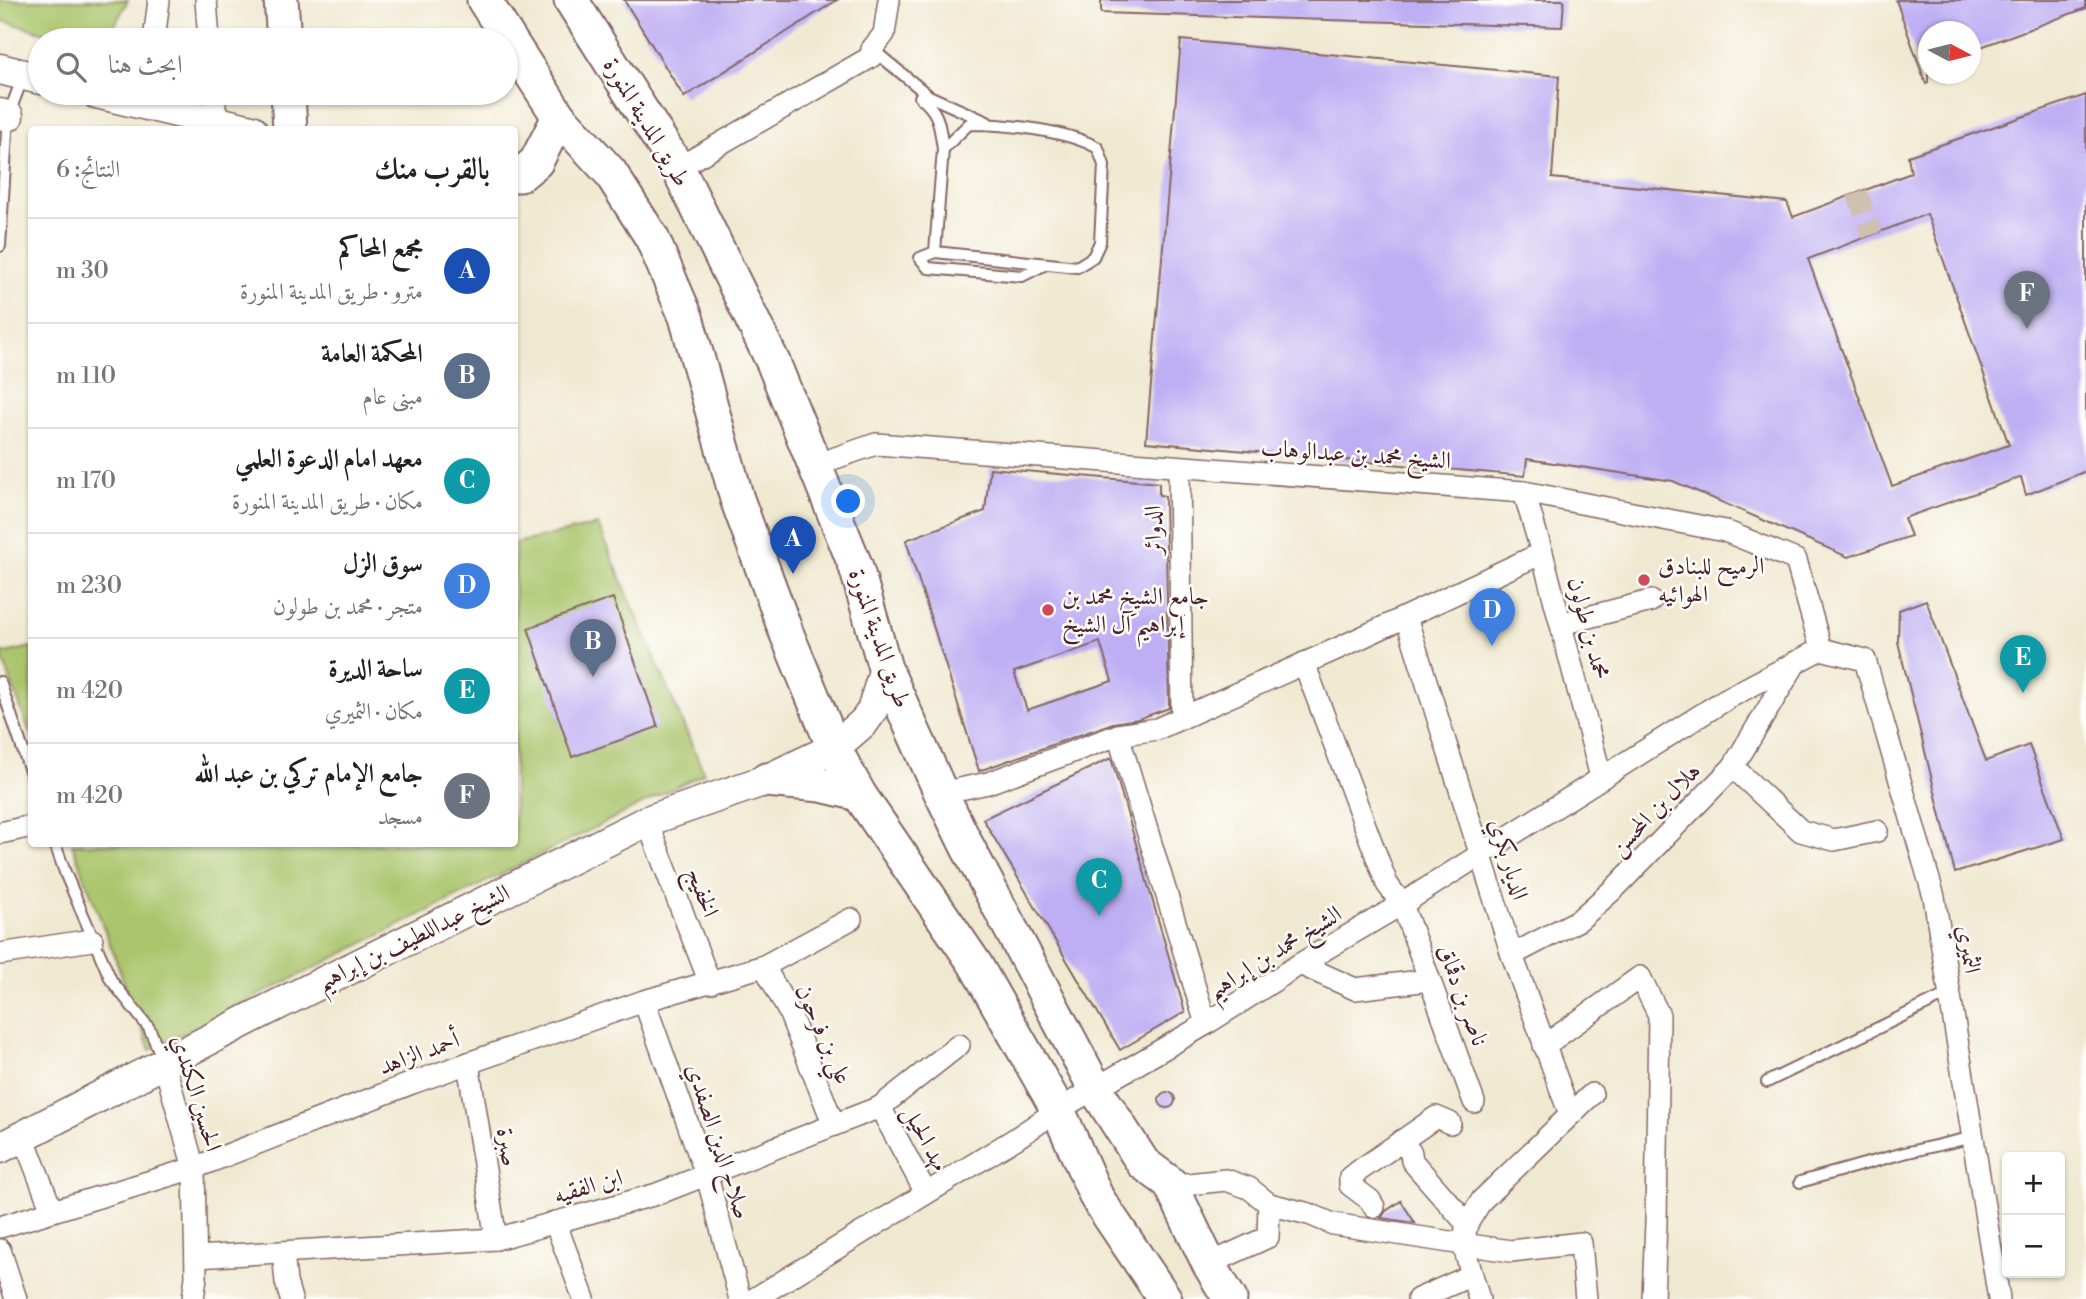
<!DOCTYPE html>
<html lang="ar">
<head>
<meta charset="utf-8">
<style>
  :root { --surface:#fff; --page:#f6f6f6; --text:#222; --muted:#767676; --line:#e0e0e0; --accent:#d1495b }
  body { margin:0; font-family:"Libre Bodoni",Amiri,serif; background:var(--page); color:var(--text); direction:rtl }
  .controls { position:absolute; right:21px; bottom:21px; display:grid; overflow:hidden; border-radius:7px; box-shadow:0 2px 5px #0004 }
  .controls button { width:63px; height:63px; display:grid; place-items:center; padding:0; border:0; border-bottom:2px solid var(--line); background:var(--surface); color:var(--text); font:35px sans-serif }
  .compass { position:absolute; left:1918px; top:21px; width:63px; height:63px; border-radius:50%; background:var(--surface); box-shadow:0 2px 5px #0004; rotate:97deg }
  .you { position:absolute; left:849px; top:502px; width:24px; height:24px; margin:-18px; border:5px solid #fff; border-radius:50%; background:#1a73e8; box-shadow:0 0 0 10px #1a73e833 }
  .badge { display:grid; place-items:center; width:46px; height:46px; border-radius:50%; background:var(--accent); color:#fff; font-size:23px; font-weight:700 }
  .pin { position:absolute; translate:-50% -58px; filter:drop-shadow(0 2px 4px #0008) }
  .pin::after { content:''; position:absolute; top:37px; width:24px; height:21px; background:inherit; clip-path:polygon(0 0,100% 0,50% 100%) }
  .list { margin:0; padding:0; list-style:none }
  h2 { display:flex; justify-content:space-between; align-items:center; height:91px; margin:0; padding:0 28px; font-size:30px }
  h2 small { font-size:23px; font-weight:400; color:var(--muted) }
  .list li { display:grid; grid-template-columns:46px 1fr auto; gap:21px; align-items:center; box-sizing:border-box; height:105px; padding:0 28px; border-top:2px solid var(--line) }
  .list b { display:block; font-size:26px; white-space:nowrap }
  .list p { margin:0; font-size:23px; white-space:nowrap; color:var(--muted) }
  .list em { font-size:23px; font-style:normal; color:var(--muted) }
  .icon { flex:none; width:38px; height:38px; fill:none; stroke:currentColor; stroke-width:2; stroke-linecap:round; stroke-linejoin:round }
  .map { position:relative; flex:none; width:2086px; height:1299px; overflow:hidden; direction:ltr }
  .search { position:absolute; background:var(--surface); box-shadow:0 2px 5px #0004; left:28px; top:28px; width:490px; height:77px; display:flex; align-items:center; gap:18px; box-sizing:border-box; padding:0 24px; border-radius:38px; color:var(--muted); font-size:26px }
  .panel { position:absolute; background:var(--surface); box-shadow:0 2px 5px #0004; left:28px; top:126px; width:490px; height:721px; border-radius:7px; direction:rtl }
  .map>svg:first-child { display:block }
  .green { fill:#a9c46a; stroke:#7a724a; stroke-width:2 }
  .building { fill:#beaff4; fill-rule:evenodd }
  .lines { fill:none; stroke-linecap:round; stroke-linejoin:round }
  .street-tunnel { stroke:#cfc1b0; stroke-width:21; stroke-dasharray:21 10; stroke-linecap:butt }
  .lane-casing { stroke:#846665; stroke-width:14 }
  .street-casing { stroke:#846665; stroke-width:24 }
  .secondary-casing { stroke:#846665; stroke-width:33 }
  .primary-casing { stroke:#846665; stroke-width:37 }
  .lane { stroke:#fff; stroke-width:10 }
  .street { stroke:#fff; stroke-width:21 }
  .secondary { stroke:#fff; stroke-width:30 }
  .primary { stroke:#fff; stroke-width:33 }
  .poi-dot { fill:#d1495b; stroke:#fdfcf7; stroke-width:2.5 }
  .labels { text-anchor:middle; stroke-width:5; stroke-linejoin:round; paint-order:stroke }
  .street-label { font-size:24px; fill:#4a1f2b; stroke:#fdfcf7 }
  .poi-label { font-size:24px; fill:#4a1f2b; stroke:#fdfcf7; text-anchor:start }
</style>
</head>
<body>
<div class="map">
<svg width="2086" height="1299" viewBox="0 0 2086 1299">
  <rect width="100%" height="100%" fill="#fdfcf7"/>
  <filter id="ink" filterUnits="userSpaceOnUse"><feTurbulence type="fractalNoise" baseFrequency=".0143" numOctaves="2"/><feDisplacementMap in="SourceGraphic" scale="14" xChannelSelector="R" yChannelSelector="G"/><feConvolveMatrix kernelMatrix="1 2 1 2 8 2 1 2 1" color-interpolation-filters="sRGB"/></filter>
  <filter id="wash" filterUnits="userSpaceOnUse"><feTurbulence type="fractalNoise" baseFrequency=".00686" numOctaves="4" result="noise"/><feDisplacementMap in="SourceGraphic" scale="28" xChannelSelector="R" yChannelSelector="G"/><feGaussianBlur stdDeviation="1.57" result="paint"/><feColorMatrix in="noise" values="0 0 0 0 0 0 0 0 0 0 0 0 0 0 0 0 0 1.4 0 .05"/><feComposite in="paint" operator="in"/></filter>
  <g filter="url(#wash)">
    <rect width="100%" height="100%" fill="#f0e9d1"/>
    <g class="green">
      <polygon points="0,0 128,0 107,40 70,40 0,20"/>
      <polygon points="598,525 704,773 150,1050 72,844 514,844 515,543"/>
      <polygon points="31,647 32,647 31,736 1,654"/>
    </g>
    <g id="blocks">
      <g class="building">
        <polygon points="624,0 837,0 684,97"/>
        <polygon points="1101,0 1564,0 1562,27 1101,13"/>
        <polygon points="1896,0 2086,0 2086,8 1970,51 1970,32 1928,32 1928,83 1926,84"/>
        <path d="M1181,40L1559,76L1552,178L1787,202L1793,217L1911,173L1908,156L2086,95V471L2026,495L2021,477L1904,518L1911,536L1848,557L1673,481L1527,459L1525,476L1146,442ZM1927,214L2009,445L1892,486L1808,259Z"/>
        <path d="M990,468L1159,483V495L1165,496L1169,708L1138,719L1113,723L979,771L906,540L985,511ZM1100,642L1112,681L1027,710L1014,672Z"/>
        <polygon points="613,598 658,727 572,757 528,628"/>
        <polygon points="1926,600 1986,761 2029,745 2064,839 1955,873 1898,642 1899,610"/>
        <polygon points="1111,758 1185,1012 1120,1050 983,819"/>
        <circle cx="1167" cy="1100" r="8"/>
        <polygon points="1401,1201 1415,1223 1381,1218 1386,1211"/>
      </g>
    </g>
  </g>
  <g filter="url(#ink)">
    <use href="#blocks" fill-opacity="0" stroke="#846665" stroke-width="2"/>
    <g class="lines">
      <polyline class="street-tunnel" points="1857,193 1872,235"/>
      <g class="lane-casing">
        <g id="lane">
          <polyline points="872,49 929,96 987,122"/>
          <path d="M920,97C940,113 939,124 943,149"/>
          <polyline points="0,246 8,116 23,77"/>
          <path d="M935,252L943,149L969,124C1005,124 1067,130 1098,148L1104,165L1100,242L1093,257L1077,267L935,252L920,258L928,268L1022,276L1046,264"/>
          <polyline points="0,682 32,777"/>
          <polyline points="55,844 66,875 111,980 149,1028 164,1062"/>
          <polyline points="1767,1082 1950,993"/>
          <polyline points="1800,1182 1904,1153 1974,1137"/>
        </g>
      </g>
      <g class="street-casing">
        <g id="street">
          <polyline points="206,0 209,40"/>
          <polyline points="154,40 159,0"/>
          <polyline points="214,93 216,123"/>
          <polyline points="678,168 871,57 872,49 884,34 889,0"/>
          <polyline points="815,465 876,444 1524,492 1725,531 1796,560 1821,649"/>
          <polyline points="1179,467 1182,718"/>
          <polyline points="1524,492 1542,553 1601,777"/>
          <polyline points="1406,617 1512,955 1570,1115"/>
          <polyline points="1561,624 1651,601"/>
          <polyline points="1821,649 1865,660 1934,897 1999,1299"/>
          <polyline points="1304,663 1387,884 1402,904 1474,1102"/>
          <polyline points="1118,735 1206,1024"/>
          <polyline points="1733,767 1801,831 1834,840 1877,831"/>
          <polyline points="941,793 988,783 1118,735 1157,729 1341,647 1542,553"/>
          <polyline points="647,821 710,983"/>
          <polyline points="0,833 32,826"/>
          <polyline points="0,954 92,940"/>
          <polyline points="1512,955 1579,920 1616,887 1733,767 1796,662"/>
          <polyline points="1300,964 1355,989 1429,980"/>
          <polyline points="764,966 789,1012 834,1125"/>
          <polyline points="644,1001 708,1180 740,1299"/>
          <polyline points="1544,1046 1640,977 1659,1015 1656,1222 1653,1299"/>
          <polyline points="164,1063 194,1168 196,1277 193,1299"/>
          <polyline points="468,1063 496,1239"/>
          <polyline points="880,1107 926,1193"/>
          <polyline points="23,1136 52,1211"/>
          <polyline points="1401,1141 1411,1153 1412,1161 1467,1224"/>
          <polyline points="1170,1183 1188,1184 1226,1180 1249,1188 1269,1204 1309,1214 1333,1224 1463,1244 1511,1251 1581,1243 1586,1299"/>
          <polyline points="1374,1207 1370,1200 1350,1185 1350,1177 1436,1117 1450,1123"/>
          <polyline points="555,1222 584,1299"/>
          <polyline points="0,1227 194,1168 412,1083 644,1001 764,966 851,919"/>
          <polyline points="0,1250 16,1299"/>
          <polyline points="283,1252 286,1282 291,1299"/>
          <polyline points="196,1257 496,1239 657,1194 880,1107 959,1045"/>
          <polyline points="1209,1264 1268,1237 1269,1204"/>
          <polyline points="754,1299 1015,1139 1058,1110 1206,1024 1300,964 1402,904 1728,698 1821,649"/>
          <polyline points="1418,1299 1472,1275"/>
          <polyline points="1479,1299 1463,1244 1467,1224 1482,1200 1592,1094"/>
        </g>
      </g>
      <g class="secondary-casing">
        <g id="secondary">
          <polyline points="0,69 40,79"/>
          <polyline points="96,93 252,130"/>
          <polyline points="0,114 8,116"/>
          <polyline points="0,1148 251,1018 647,821 766,780 834,748 864,722 872,711 885,668"/>
        </g>
      </g>
      <g class="primary-casing">
        <g id="primary">
          <polyline points="281,0 284,40"/>
          <polyline points="484,0 559,117 610,172 652,238 686,317 737,499 786,632 834,748 859,794 975,964 1058,1110 1097,1198 1165,1299"/>
          <polyline points="571,0 678,168 773,362 856,567 885,668 941,793 967,846 1095,1088 1143,1163 1170,1183 1209,1264 1230,1299"/>
          <polyline points="288,93 290,130"/>
          <polyline points="514,175 520,175 536,162 559,117"/>
          <polyline points="766,780 821,785 859,794"/>
        </g>
      </g>
      <use href="#lane" class="lane"/>
      <use href="#street" class="street"/>
      <use href="#secondary" class="secondary"/>
      <use href="#primary" class="primary"/>
    </g>
  </g>
  <g class="poi-dot">
    <circle cx="1644" cy="580" r="7"/>
    <circle cx="1048" cy="610" r="7"/>
  </g>
  <g class="labels">
    <g class="street-label">
      <text transform="translate(647 122) rotate(59)" y="8">طريق المدينة المنورة</text>
      <text transform="translate(1356 454) rotate(4)" y="8">الشيخ محمد بن عبدالوهاب</text>
      <text transform="translate(1153 530) rotate(-91)" y="8">الدوائر</text>
      <text transform="translate(1589 628) rotate(75)" y="8">محمد بن طولون</text>
      <text transform="translate(880 638) rotate(71)" y="8">طريق المدينة المنورة</text>
      <text transform="translate(1655 809) rotate(-46)" y="8">هلال بن المحسن</text>
      <text transform="translate(1509 859) rotate(73)" y="8">الديار بكري</text>
      <text transform="translate(703 892) rotate(69)" y="8">الخفيج</text>
      <text transform="translate(413 937) rotate(-26)" y="8">الشيخ عبداللطيف بن إبراهيم</text>
      <text transform="translate(1969 949) rotate(81)" y="8">الثميري</text>
      <text transform="translate(1274 952) rotate(-32)" y="8">الشيخ محمد بن إبراهيم</text>
      <text transform="translate(1463 995) rotate(70)" y="8">ناصر بن دقماق</text>
      <text transform="translate(824 1034) rotate(66)" y="8">علي بن فرحون</text>
      <text transform="translate(419 1053) rotate(-20)" y="8">أحمد الزاهد</text>
      <text transform="translate(197 1093) rotate(73)" y="8">الحسين الكندي</text>
      <text transform="translate(926 1138) rotate(62)" y="8">مهد الحيل</text>
      <text transform="translate(719 1141) rotate(72)" y="8">صلاح الدين الصفدي</text>
      <text transform="translate(508 1147) rotate(81)" y="8">صبرة</text>
      <text transform="translate(588 1186) rotate(-16)" y="8">ابن الفقيه</text>
    </g>
    <g class="poi-label">
      <text x="1658" y="574">الرميح للبنادق<tspan x="1658" dy="28">الهوائيه</tspan></text>
      <text x="1062" y="604">جامع الشيخ محمد بن<tspan x="1062" dy="28">إبراهيم آل الشيخ</tspan></text>
    </g>
  </g>
</svg>
<div class="controls">
<button>+</button>
<button>−</button>
</div>
<svg class="compass" viewBox="-18 -18 36 36"><path d="M0-13l5 13h-10z" fill="#e53935"/><path d="M0 13l5-13h-10z" fill="#767676"/></svg>
<div class="you"></div>
<div class="pin badge" style="left:793px;top:574px;background:#1a4fb4">A</div>
<div class="pin badge" style="left:593px;top:677px;background:#5c6f8a">B</div>
<div class="pin badge" style="left:1099px;top:916px;background:#0f9aa8">C</div>
<div class="pin badge" style="left:1492px;top:646px;background:#3f7fe0">D</div>
<div class="pin badge" style="left:2023px;top:693px;background:#0f9aa8">E</div>
<div class="pin badge" style="left:2027px;top:329px;background:#6b7280">F</div>
<div class="search"><svg class="icon" aria-label="search" viewBox="0 0 24 24"><circle cx="10" cy="10" r="6"/><path d="M15 15l6 6"/></svg>ابحث هنا</div>
<section class="panel">
<h2>بالقرب منك<small>النتائج: 6</small></h2>
<ul class="list">
<li><span class="badge" style="background:#1a4fb4">A</span><div><b>مجمع المحاكم</b><p>مترو · طريق المدينة المنورة</p></div><em>30 m</em></li>
<li><span class="badge" style="background:#5c6f8a">B</span><div><b>المحكمة العامة</b><p>مبنى عام</p></div><em>110 m</em></li>
<li><span class="badge" style="background:#0f9aa8">C</span><div><b>معهد امام الدعوة العلمي</b><p>مكان · طريق المدينة المنورة</p></div><em>170 m</em></li>
<li><span class="badge" style="background:#3f7fe0">D</span><div><b>سوق الزل</b><p>متجر · محمد بن طولون</p></div><em>230 m</em></li>
<li><span class="badge" style="background:#0f9aa8">E</span><div><b>ساحة الديرة</b><p>مكان · الثميري</p></div><em>420 m</em></li>
<li><span class="badge" style="background:#6b7280">F</span><div><b>جامع الإمام تركي بن عبد الله</b><p>مسجد</p></div><em>420 m</em></li>
</ul>
</section>
</div>
</body>
</html>
